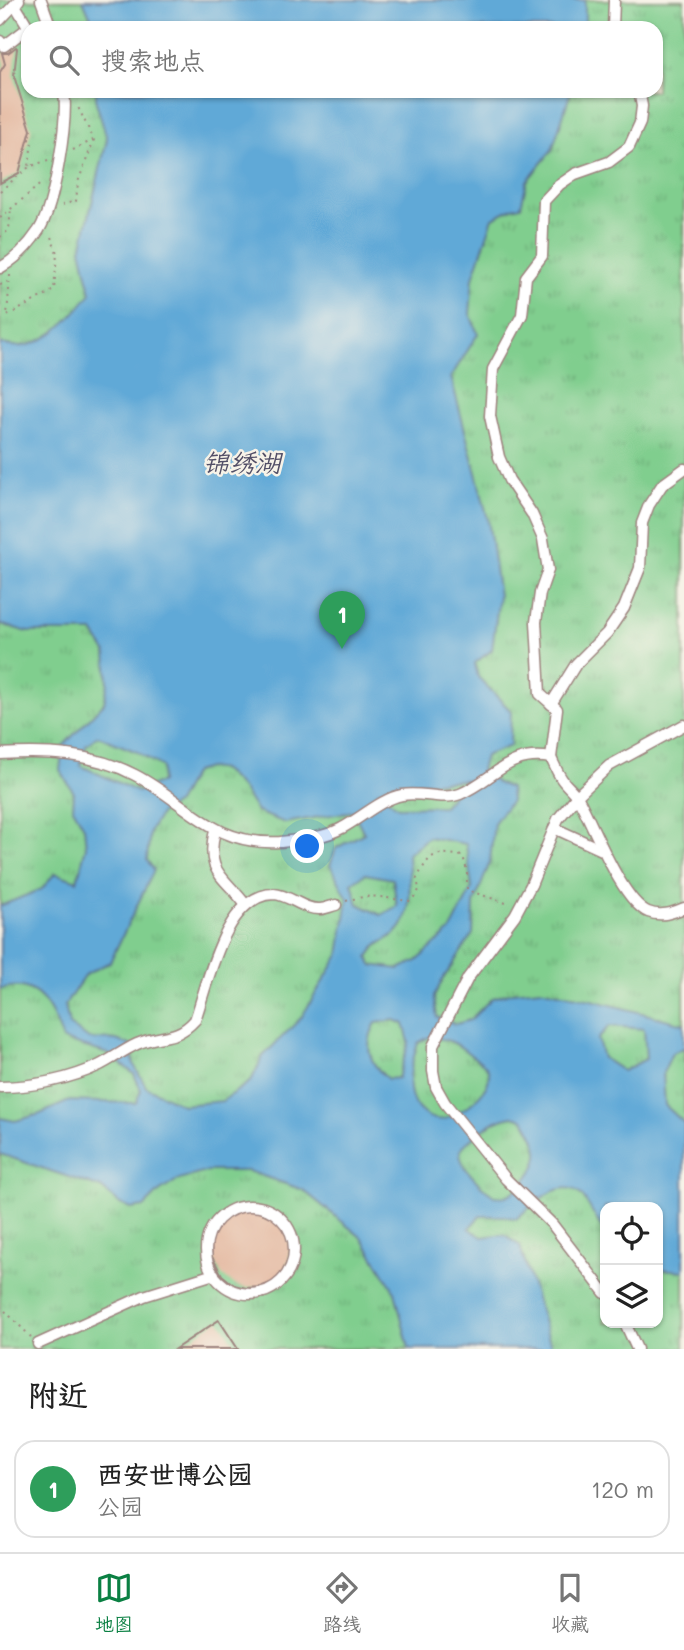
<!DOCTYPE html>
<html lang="zh">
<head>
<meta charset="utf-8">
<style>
  :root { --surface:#fff; --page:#f2f2f2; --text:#222; --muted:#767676; --line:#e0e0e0; --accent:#0b8043 }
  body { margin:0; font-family:Mali,"LXGW WenKai TC",sans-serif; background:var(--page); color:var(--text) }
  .controls { position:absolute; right:21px; bottom:21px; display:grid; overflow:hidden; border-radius:14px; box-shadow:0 2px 5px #0004 }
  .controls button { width:63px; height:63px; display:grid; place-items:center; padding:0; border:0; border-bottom:2px solid var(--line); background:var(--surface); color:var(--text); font:35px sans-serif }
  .you { position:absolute; left:308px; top:847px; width:24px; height:24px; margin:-18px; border:5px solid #fff; border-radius:50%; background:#1a73e8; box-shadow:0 0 0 10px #1a73e833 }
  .badge { display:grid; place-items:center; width:46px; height:46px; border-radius:50%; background:var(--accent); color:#fff; font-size:23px; font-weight:700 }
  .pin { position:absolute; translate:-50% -58px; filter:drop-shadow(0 2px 4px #0008) }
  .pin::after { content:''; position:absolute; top:37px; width:24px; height:21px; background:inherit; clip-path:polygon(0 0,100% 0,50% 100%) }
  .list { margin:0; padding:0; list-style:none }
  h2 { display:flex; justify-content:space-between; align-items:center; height:91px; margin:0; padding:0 28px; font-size:30px }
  h2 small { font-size:23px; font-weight:400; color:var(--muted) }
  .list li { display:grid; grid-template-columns:46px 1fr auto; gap:21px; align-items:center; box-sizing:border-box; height:98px; margin:0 14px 14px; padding:0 14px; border:2px solid var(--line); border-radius:21px }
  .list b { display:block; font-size:26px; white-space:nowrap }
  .list p { margin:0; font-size:23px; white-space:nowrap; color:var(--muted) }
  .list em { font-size:23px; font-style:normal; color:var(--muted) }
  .icon { flex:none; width:38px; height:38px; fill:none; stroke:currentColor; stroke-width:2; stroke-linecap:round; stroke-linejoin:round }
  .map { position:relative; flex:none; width:684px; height:1349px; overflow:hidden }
  .search { position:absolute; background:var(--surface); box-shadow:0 2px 5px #0004; left:21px; right:21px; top:21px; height:77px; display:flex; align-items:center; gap:18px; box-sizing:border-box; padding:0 24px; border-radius:21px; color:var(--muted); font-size:26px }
  .sheet { height:203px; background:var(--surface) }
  nav { display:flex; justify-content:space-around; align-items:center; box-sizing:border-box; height:98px; border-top:2px solid var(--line); background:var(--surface); font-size:19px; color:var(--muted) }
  nav a { display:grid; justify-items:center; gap:4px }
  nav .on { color:var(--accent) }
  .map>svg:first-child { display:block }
  .park { fill:url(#park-tufts); stroke:#65765c; stroke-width:2; fill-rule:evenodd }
  .water { fill:#60a9d7; stroke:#556481; stroke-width:2; fill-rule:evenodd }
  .building { fill:#e3b59c }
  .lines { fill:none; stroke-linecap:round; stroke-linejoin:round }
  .minor-casing { stroke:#9e847f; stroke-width:13 }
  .path { stroke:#9e847f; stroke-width:2; stroke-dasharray:2 5; stroke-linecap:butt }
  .minor { stroke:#fff; stroke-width:10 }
  .labels { text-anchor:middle; stroke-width:5; stroke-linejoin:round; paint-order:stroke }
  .water-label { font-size:26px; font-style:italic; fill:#524f67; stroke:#f7f3e8 }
</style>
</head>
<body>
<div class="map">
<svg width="684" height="1349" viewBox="0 0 684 1349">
  <defs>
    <pattern id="park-tufts" width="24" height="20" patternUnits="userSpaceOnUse" patternTransform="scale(1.75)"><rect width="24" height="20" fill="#80ce8e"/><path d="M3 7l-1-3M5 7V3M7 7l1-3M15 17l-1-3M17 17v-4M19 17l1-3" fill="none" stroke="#70b07b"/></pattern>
  </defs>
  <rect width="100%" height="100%" fill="#f7f3e8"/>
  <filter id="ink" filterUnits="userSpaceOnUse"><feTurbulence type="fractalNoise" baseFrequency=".0143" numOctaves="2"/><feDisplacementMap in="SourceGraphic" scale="14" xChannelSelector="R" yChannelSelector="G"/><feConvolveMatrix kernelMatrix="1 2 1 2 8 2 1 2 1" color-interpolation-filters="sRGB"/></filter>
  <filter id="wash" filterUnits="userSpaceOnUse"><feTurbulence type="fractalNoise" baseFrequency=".00686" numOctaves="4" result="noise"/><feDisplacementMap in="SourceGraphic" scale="28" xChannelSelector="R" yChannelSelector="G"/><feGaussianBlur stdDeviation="1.57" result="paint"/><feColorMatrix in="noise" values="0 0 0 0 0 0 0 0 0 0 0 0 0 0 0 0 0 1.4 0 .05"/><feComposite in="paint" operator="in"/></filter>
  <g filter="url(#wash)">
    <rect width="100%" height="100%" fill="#f2e9d3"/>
    <path class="park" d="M0,0H684V1349H0ZM28,28H656V91H28ZM605,1207H658V1323H605Z"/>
    <g class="water">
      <polygon points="83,0 585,0 585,28 95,28"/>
      <path d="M96,91H571L552,150L527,181L521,206L512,208L493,218L473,278L470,314L478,334L451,377L488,519L499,596L492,650L475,663L478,677L511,711L510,746L485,756L481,770L497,783L510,788L511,801L494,823L490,862L474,904L473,934L443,979L434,997L437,1017L456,1024L470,1020L492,998L512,992L540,989L596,1001L684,1024V1048L672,1053L663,1073L665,1105L684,1123V1271L658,1269V1207H605V1234C598,1222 591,1208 582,1196C563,1173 531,1207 516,1219L504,1216H480L469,1228L482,1237L504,1234L520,1246L552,1349H409L395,1292L362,1238L303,1190L248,1171H208L176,1181L159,1192L144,1207L131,1209L120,1204L101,1188L0,1154V1118L15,1121L40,1114L69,1101L136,1103L141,1090L134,1074L108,1054L63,1040C52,1010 39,977 0,989V906L42,889L55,873L77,881L86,847L84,827L73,808L74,793L60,770L63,746L104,703L108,683L106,652L93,632H28L0,624V343C37,358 71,319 91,293L81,249L107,139L96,102ZM98,736L137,752L162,767L161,782L138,792L81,766L86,745ZM208,768L223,770L243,790L257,812L285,823L353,811L364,833L336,848L330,865L348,899L339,955L301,1018L263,1056L251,1081L222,1101L183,1105L146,1087L134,1065L130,1045L116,1040L89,1039L69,1025L65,1005L85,975L110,962L154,870L147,860L150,831L161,813L177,803L194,772ZM466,780L443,806L398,807L378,791L420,783ZM428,837L466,844L472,888L451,930L417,961L399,969L372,965L368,958C376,941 384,944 396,933C415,916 409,877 408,854ZM365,874L393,879L397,906L381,915L358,904L352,883ZM395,1020L404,1024L409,1042L398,1078L388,1079C368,1063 364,1044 376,1023ZM609,1026L644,1029L646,1059L623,1071L603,1058L598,1039ZM429,1037C451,1040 454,1041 472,1056C478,1060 486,1064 488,1070C495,1090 460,1115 444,1119C436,1121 430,1118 424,1114C401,1097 411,1065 418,1043ZM513,1116L524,1119C529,1129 537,1140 538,1151C540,1167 520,1190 506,1196C502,1197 498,1196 494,1196C484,1189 453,1162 462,1148C465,1143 474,1137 479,1133C490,1124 499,1118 513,1116Z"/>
    </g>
    <g id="blocks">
      <g class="building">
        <polygon points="16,47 17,48 14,76 31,130 19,173 0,183 0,72 5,64 2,53 8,53"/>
        <polygon points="255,1209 268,1213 280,1221 287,1233 290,1246 289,1260 283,1272 273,1282 260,1287 246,1288 234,1285 222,1275 212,1257 211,1244 214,1232 221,1222 231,1214 243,1210"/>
        <polygon points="219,1320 238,1349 175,1349"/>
      </g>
    </g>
  </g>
  <g filter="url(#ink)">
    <use href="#blocks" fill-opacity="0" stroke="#9e847f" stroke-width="2"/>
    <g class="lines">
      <g class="minor-casing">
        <g id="minor">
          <polyline points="41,0 51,28"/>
          <polyline points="15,5 29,28"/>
          <polyline points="0,20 19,0"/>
          <polyline points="613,28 614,0"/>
          <polyline points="0,41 4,46 28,28"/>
          <path d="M0,268C16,259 29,245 39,230C55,204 68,121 64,91"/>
          <polyline points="551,704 576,664 607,633 624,608 640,568 642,523 649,505 662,485 684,469"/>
          <path d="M0,754C46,751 93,753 135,775C189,803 212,846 280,842C300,840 324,838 342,828C361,818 381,799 402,795C421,791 442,801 460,794C494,780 508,750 551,758C555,766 558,775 564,782C568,787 574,792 578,798C593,824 621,900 648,912C661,917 672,913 684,908"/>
          <polyline points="551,758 557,709 540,694 536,622 540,593 548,570 543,539 532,514 509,480 499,457 490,416 493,369 522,315 526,277 542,256 544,201 559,185 575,174 609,162 629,147 640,123 642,106 639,91"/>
          <polyline points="554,828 602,850"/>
          <path d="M215,830C205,873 223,875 245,904"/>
          <path d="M0,1087C32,1087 71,1079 100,1065C112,1059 124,1050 137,1044C161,1033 175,1042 195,1020C208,983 225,894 274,894C290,895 303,910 320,909C325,909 331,906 336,905"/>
          <circle cx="250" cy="1250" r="44"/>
          <polyline points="605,1293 552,1224 506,1179 445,1103 436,1087 433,1071 433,1046 468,978 515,915 531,885 558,819 577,796 609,766 684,725"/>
          <polyline points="625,1323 637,1349"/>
          <polyline points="38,1344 144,1296 214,1274"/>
        </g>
      </g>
      <g class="path">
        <polyline points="28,139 32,140 29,167"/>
        <polyline points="73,150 93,140"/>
        <polyline points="0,191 29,167 48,160"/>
        <polyline points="62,205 76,201 78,182 94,140 77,105"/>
        <polyline points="0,218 43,182"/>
        <polyline points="0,237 9,230 11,208"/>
        <polyline points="10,275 7,316 54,290 57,253 50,234"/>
        <polyline points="0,285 9,281"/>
        <path d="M346,901C375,892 384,899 411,901L420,889L416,880C431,853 432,851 463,856L467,871V890L509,904"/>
        <polyline points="0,1306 31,1337"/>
      </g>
      <use href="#minor" class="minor"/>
    </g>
  </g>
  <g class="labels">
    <g class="water-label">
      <text x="242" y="472">锦绣湖</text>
    </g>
  </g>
</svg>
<div class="controls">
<button><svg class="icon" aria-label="locate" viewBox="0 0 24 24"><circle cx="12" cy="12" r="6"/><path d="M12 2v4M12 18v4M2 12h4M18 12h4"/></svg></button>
<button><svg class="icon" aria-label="layers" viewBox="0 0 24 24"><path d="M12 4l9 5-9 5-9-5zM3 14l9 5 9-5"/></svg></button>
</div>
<div class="you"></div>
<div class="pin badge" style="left:342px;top:649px;background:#2e9e5b">1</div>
<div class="search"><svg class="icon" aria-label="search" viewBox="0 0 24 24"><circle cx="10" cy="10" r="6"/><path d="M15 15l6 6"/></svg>搜索地点</div>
</div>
<section class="sheet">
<h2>附近<small></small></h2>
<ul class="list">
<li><span class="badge" style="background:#2e9e5b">1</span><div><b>西安世博公园</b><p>公园</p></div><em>120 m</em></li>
</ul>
</section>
<nav>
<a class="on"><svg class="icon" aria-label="map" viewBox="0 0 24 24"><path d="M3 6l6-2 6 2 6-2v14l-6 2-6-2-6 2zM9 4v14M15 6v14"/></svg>地图</a>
<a><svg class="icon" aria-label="directions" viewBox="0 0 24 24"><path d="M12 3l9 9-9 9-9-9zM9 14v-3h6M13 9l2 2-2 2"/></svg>路线</a>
<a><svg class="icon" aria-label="saved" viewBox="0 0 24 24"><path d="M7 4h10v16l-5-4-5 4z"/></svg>收藏</a>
</nav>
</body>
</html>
